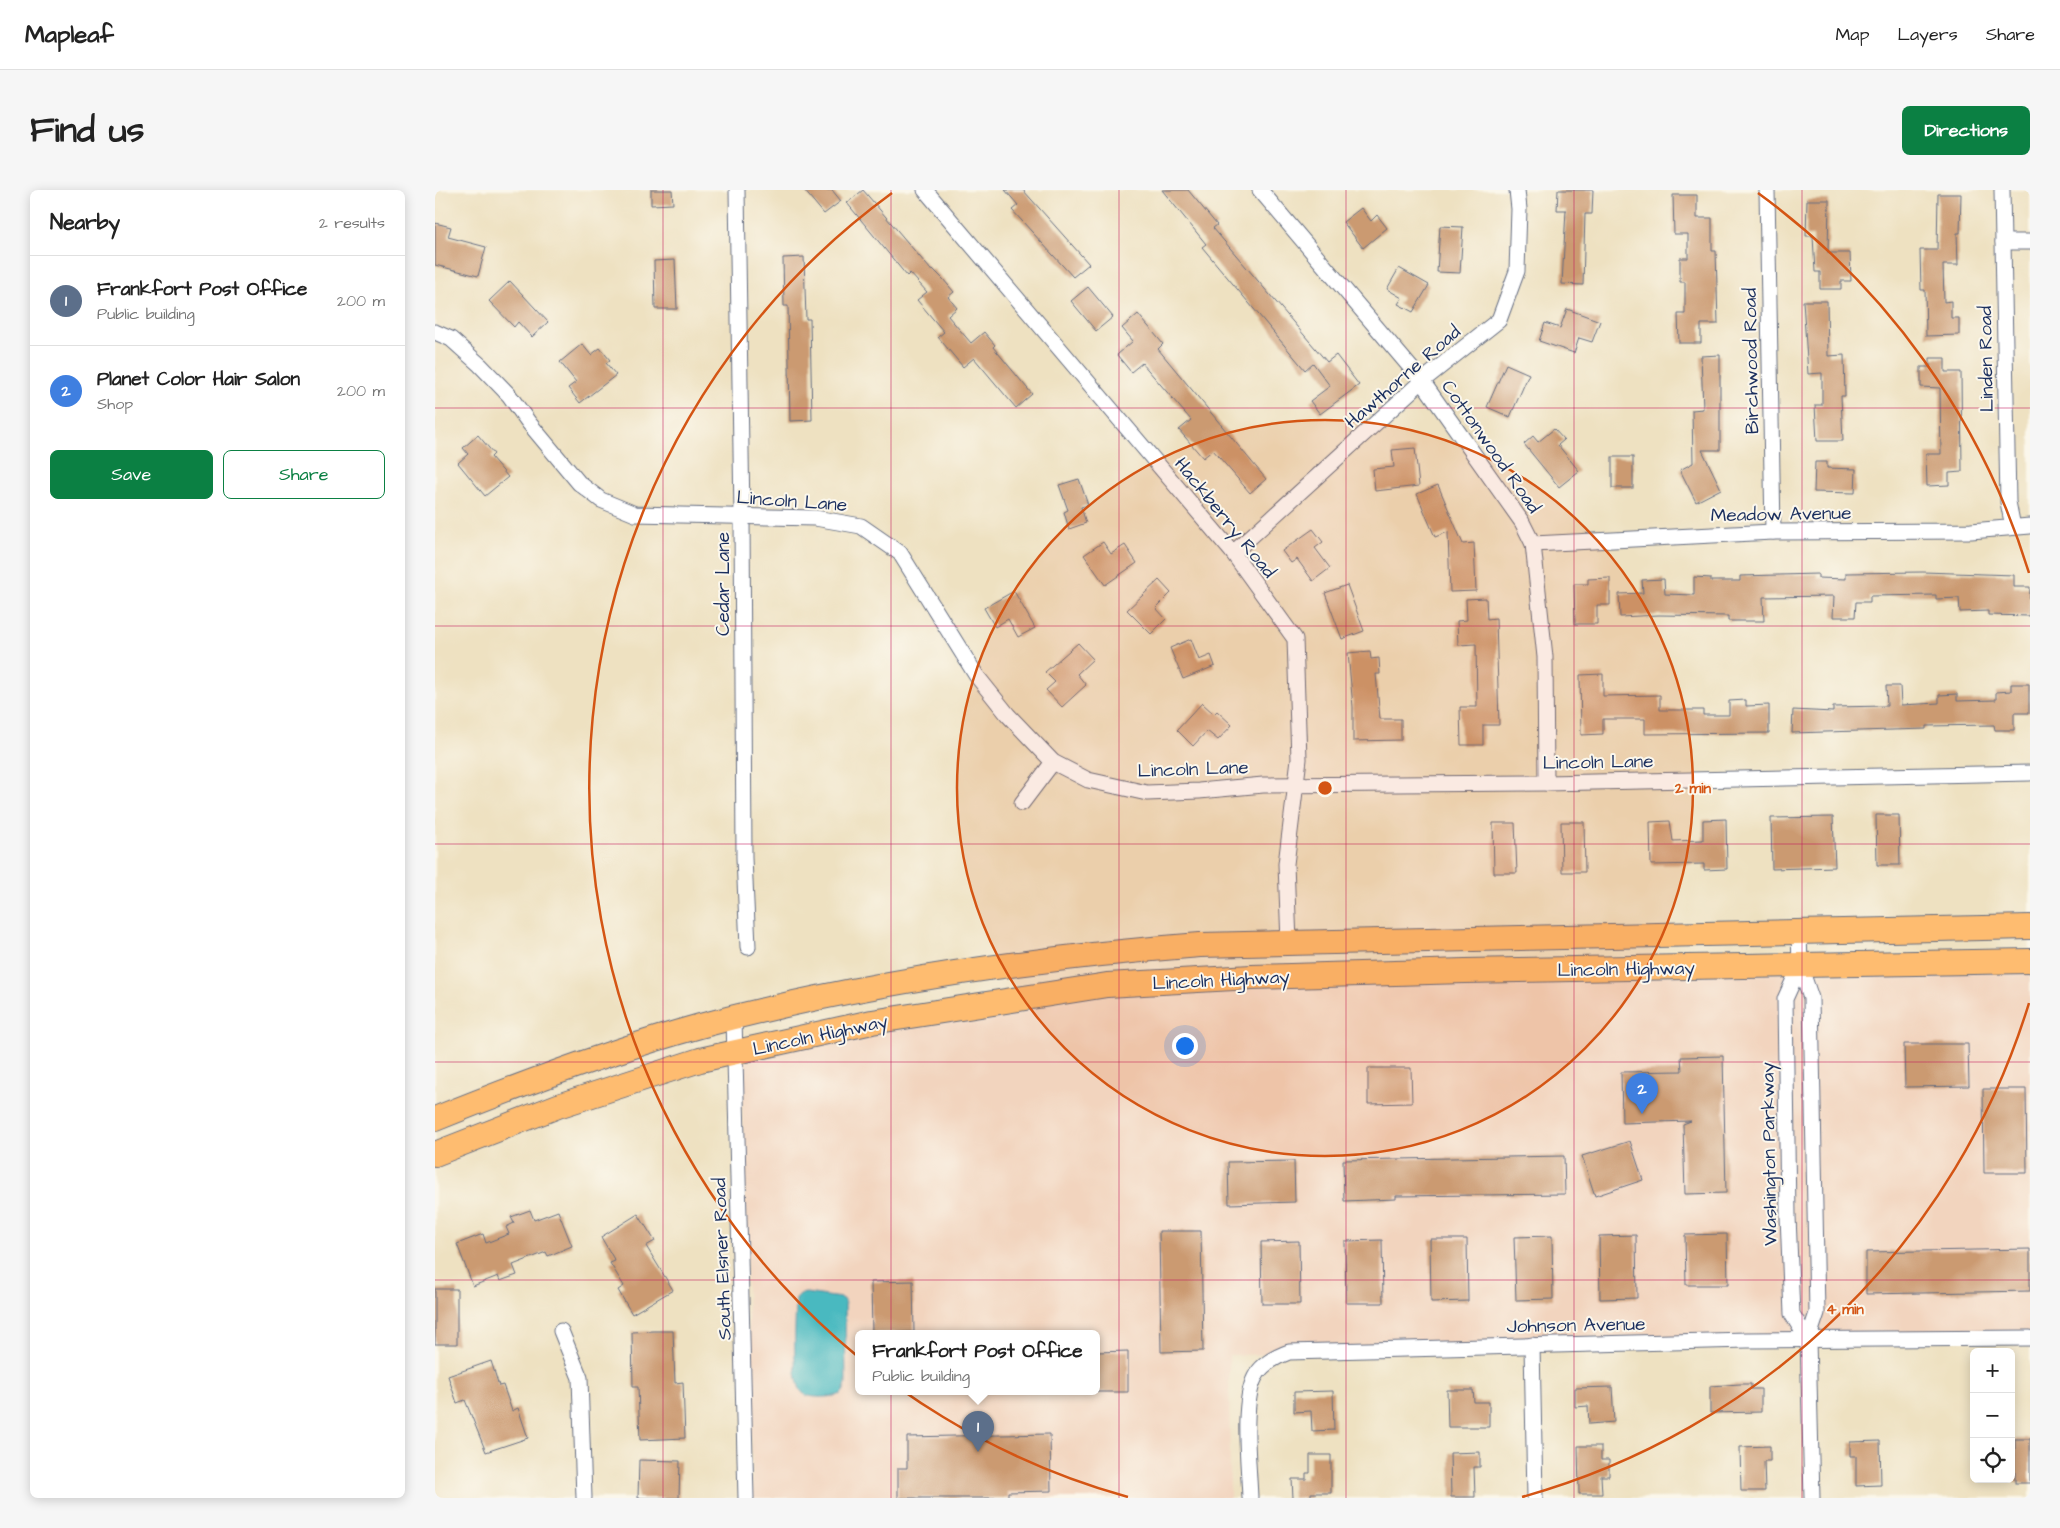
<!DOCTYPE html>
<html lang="en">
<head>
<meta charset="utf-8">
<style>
  :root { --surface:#fff; --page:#f6f6f6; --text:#222; --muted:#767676; --line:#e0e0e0; --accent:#0b8043 }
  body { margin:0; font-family:"Architects Daughter",sans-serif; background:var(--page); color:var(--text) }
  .controls { position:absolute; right:15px; bottom:15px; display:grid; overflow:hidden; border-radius:8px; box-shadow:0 2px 12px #0003 }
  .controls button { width:45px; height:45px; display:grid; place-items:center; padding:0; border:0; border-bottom:1px solid var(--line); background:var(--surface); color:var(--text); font:25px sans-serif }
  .you { position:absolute; left:749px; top:855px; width:18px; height:18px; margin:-12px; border:4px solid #fff; border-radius:50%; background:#1a73e8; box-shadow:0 0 0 8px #1a73e833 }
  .badge { display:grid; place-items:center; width:32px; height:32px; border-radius:50%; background:var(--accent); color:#fff; font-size:16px; font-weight:700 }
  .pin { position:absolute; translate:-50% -41px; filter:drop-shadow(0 1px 2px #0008) }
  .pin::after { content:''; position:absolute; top:26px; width:18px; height:15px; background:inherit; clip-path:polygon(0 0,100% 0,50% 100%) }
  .popup { position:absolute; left:420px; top:1140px; width:245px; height:65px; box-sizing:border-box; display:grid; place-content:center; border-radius:8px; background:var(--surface); filter:drop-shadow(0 1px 4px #0005); font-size:16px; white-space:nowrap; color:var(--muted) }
  .popup b { font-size:19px; color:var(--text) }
  .popup::after { content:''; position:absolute; left:50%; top:100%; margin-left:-10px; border:10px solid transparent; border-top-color:var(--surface) }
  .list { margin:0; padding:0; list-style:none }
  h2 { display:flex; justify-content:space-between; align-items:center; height:65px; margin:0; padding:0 20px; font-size:21px }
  h2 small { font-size:16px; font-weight:400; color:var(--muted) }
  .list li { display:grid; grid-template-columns:32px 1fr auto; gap:15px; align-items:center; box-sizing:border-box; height:90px; padding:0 20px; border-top:1px solid var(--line) }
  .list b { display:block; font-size:19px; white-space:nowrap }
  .list p { margin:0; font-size:16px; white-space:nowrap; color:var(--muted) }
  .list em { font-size:16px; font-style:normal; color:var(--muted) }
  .actions { display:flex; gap:10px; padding:15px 20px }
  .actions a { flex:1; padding:11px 0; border:1px solid var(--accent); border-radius:8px; text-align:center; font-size:18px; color:var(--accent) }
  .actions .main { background:var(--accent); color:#fff }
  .icon { flex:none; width:28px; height:28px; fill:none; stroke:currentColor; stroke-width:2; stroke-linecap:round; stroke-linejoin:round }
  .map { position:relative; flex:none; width:1595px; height:1308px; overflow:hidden; border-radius:8px }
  header { display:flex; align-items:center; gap:30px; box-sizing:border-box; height:70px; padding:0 25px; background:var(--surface); border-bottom:1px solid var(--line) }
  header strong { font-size:24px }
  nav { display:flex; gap:28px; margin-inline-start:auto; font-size:18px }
  .intro { display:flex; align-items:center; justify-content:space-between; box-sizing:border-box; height:120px; padding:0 30px }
  h1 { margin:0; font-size:35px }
  .button { padding:12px 22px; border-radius:8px; background:var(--accent); color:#fff; font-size:18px; font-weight:700 }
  main { display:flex; gap:30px; padding:0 30px }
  aside { flex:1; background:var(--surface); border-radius:8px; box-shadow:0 2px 12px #0003 }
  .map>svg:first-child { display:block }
  .built { fill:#f2d4be; fill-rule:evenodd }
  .water { fill:#4ab9c0; stroke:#32748f }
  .building { fill:#cb9a71 }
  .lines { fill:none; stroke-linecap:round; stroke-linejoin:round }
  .street-casing { stroke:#656d81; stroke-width:17 }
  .primary-casing { stroke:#656d81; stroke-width:26 }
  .street { stroke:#fff; stroke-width:15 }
  .primary { stroke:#febc70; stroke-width:24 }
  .grid { fill:none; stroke:#c2185b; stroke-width:1; stroke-opacity:0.55 }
  .ring { fill:none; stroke:#d45514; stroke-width:2.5 }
  .labels { text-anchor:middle; stroke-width:4; stroke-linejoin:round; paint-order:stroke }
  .street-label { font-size:19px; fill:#1b2f5e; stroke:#fbf7ec }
  .centre { fill:#d45514; stroke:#fbf7ec; stroke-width:2.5 }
  .ring-label { font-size:15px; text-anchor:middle; font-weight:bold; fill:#d45514; stroke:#fbf7ec; stroke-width:4; stroke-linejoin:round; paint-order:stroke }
</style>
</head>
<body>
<header>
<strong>Mapleaf</strong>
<nav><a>Map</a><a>Layers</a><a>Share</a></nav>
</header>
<div class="intro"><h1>Find us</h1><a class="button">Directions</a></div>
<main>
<aside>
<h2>Nearby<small>2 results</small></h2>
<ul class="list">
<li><span class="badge" style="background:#5c6f8a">1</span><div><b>Frankfort Post Office</b><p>Public building</p></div><em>200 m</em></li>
<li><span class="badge" style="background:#3f7fe0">2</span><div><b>Planet Color Hair Salon</b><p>Shop</p></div><em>200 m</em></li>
</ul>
<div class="actions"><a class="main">Save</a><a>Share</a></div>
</aside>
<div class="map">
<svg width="1595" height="1308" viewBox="0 0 1595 1308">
  <rect width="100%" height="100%" fill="#fbf7ec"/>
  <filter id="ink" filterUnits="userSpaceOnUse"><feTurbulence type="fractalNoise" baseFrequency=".02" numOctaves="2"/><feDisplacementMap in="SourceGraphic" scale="10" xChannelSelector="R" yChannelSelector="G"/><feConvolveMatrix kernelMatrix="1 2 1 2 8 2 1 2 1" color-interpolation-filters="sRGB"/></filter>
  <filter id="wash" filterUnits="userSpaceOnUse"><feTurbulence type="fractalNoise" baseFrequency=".0096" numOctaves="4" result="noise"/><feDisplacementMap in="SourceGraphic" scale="20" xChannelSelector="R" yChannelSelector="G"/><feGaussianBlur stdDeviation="1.12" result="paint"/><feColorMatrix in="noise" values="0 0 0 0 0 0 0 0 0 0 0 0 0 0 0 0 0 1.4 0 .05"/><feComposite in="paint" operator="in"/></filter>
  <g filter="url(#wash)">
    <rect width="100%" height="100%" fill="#eee1c1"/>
    <path class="built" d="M1595,779V1143L1243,1158L794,1165L795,1308H318L306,867L669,802L1054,786ZM424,1143H662V1201H424Z"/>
    <path class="water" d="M371,1103L406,1108L410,1111L411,1194L408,1202L404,1205C396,1207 377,1209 369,1204C355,1196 361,1125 361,1108L365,1104Z"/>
    <g id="blocks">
      <g class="building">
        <polygon points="216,0 237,0 238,14 216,15"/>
        <polygon points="369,0 397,0 406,11 389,24"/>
        <polygon points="428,0 496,80 498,79 508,89 519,102 513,107 522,118 513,126 536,153 549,142 560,155 558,157 597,204 581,218 539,168 528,177 503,147 509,142 482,110 492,102 475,83 472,86 412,13"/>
        <polygon points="570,0 588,0 654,74 638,87 577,20 583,15"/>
        <polygon points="727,0 753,0 782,35 778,38 892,172 901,165 924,195 885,224 875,211 895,196 878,173 870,180 767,57 771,54"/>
        <polygon points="1123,0 1158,0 1157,24 1150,24 1148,95 1127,94 1131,20 1122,20"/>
        <polygon points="1503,4 1526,4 1525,43 1522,43 1523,75 1508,75 1509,112 1516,111 1516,128 1524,128 1524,145 1491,146 1490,100 1486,100 1485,60 1502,60"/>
        <polygon points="1238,5 1262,5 1262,28 1277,28 1277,61 1281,61 1283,134 1266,134 1266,153 1244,153 1243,124 1250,124 1250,92 1245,92 1245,68 1253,68 1253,44 1239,44"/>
        <polygon points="1372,10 1394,10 1393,63 1415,63 1416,91 1406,91 1406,99 1385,99 1385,82 1380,82 1378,46 1371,46"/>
        <polygon points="926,18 936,31 942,25 952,38 928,58 908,32"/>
        <polygon points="0,33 16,37 13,47 51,57 43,86 0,75"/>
        <polygon points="1005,36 1028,37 1025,83 1002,82"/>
        <polygon points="369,67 371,129 375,129 377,230 355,231 353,116 349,116 348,68"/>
        <polygon points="240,70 242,119 220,119 219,71"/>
        <polygon points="964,78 994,95 978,122 963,114 967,108 952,99"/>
        <polygon points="75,91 113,132 97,147 83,132 79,137 54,111"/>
        <polygon points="653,97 678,127 661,141 636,111"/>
        <polygon points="1368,111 1392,111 1393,166 1409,165 1410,206 1406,206 1408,251 1382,251 1380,215 1387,215 1387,183 1373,184"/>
        <polygon points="1132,119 1165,131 1157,152 1144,148 1139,163 1104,151 1110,133 1125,138"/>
        <polygon points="703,124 728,154 723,159 831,289 815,303 778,260 768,268 744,240 756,230 707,173 696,182 682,165 698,151 687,138"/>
        <polygon points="147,154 156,165 165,158 175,170 171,173 181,185 145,213 133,198 141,192 125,172"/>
        <polygon points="1285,165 1285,260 1267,260 1286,299 1261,312 1245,280 1258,273 1257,220 1268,219 1266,166"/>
        <polygon points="1495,168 1510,168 1510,182 1526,182 1527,282 1514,283 1514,295 1492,296 1491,264 1506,264 1505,198 1486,197 1486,177 1495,177"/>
        <polygon points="1071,174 1094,184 1075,227 1052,217"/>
        <polygon points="1119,239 1129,250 1123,255 1144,281 1124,297 1089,254 1098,246 1103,252"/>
        <polygon points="43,245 59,264 56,267 73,287 50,306 23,273 33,264 28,258"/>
        <polygon points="980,258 984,296 940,301 938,279 959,277 957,260"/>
        <rect x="1177" y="267" width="21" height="31"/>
        <polygon points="1380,272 1392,272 1392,278 1421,279 1420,303 1379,302"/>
        <polygon points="644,289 653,315 646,317 651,333 634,339 629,322 633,320 624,295"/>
        <polygon points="1003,295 1028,354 1039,353 1041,401 1015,402 1013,342 1000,347 982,304"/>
        <polygon points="878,339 888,352 880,358 895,378 878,391 862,369 856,373 847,361"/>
        <polygon points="668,352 676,364 690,355 702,373 670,395 649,365"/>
        <polygon points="1488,382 1579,385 1579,397 1595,397 1594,426 1553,425 1553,421 1525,422 1524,408 1501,409 1501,405 1435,406 1435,412 1421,412 1420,427 1398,427 1399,406 1328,407 1329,431 1293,431 1293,426 1224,425 1185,427 1184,404 1208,403 1207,390 1229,389 1230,404 1259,405 1259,387 1276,388 1276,391 1305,391 1305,386 1383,384 1383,388 1411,389 1411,383"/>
        <polygon points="1175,388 1175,415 1162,415 1162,434 1140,434 1139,394 1153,394 1153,389"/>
        <polygon points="724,390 736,403 721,418 731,429 716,444 692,420"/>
        <polygon points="912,395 929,441 907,449 890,403"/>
        <polygon points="579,401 600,438 583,447 573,429 560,437 549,418"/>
        <polygon points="1051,408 1052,429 1061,428 1064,535 1048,535 1048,555 1026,555 1025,517 1042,517 1041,454 1023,455 1022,431 1032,430 1031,409"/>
        <polygon points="756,449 764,470 776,465 780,476 748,489 735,458"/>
        <polygon points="643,453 658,469 642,484 651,495 627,517 611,500 620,492 610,482"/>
        <polygon points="935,461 936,469 944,468 945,484 941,484 945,529 966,529 966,550 918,551 918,517 913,463"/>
        <polygon points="1168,484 1168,506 1225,505 1225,520 1268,520 1268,525 1294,525 1294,511 1311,510 1311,516 1334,515 1334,543 1210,544 1210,529 1168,529 1168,544 1146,545 1145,485"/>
        <polygon points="1576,494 1594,494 1594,523 1579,523 1579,540 1560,540 1559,535 1491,536 1491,539 1357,543 1358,520 1398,522 1398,517 1452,516 1451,496 1465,496 1466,515 1504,513 1504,505 1522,504 1522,511 1561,510 1561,502 1576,501"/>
        <polygon points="767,513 779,524 782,521 797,535 783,550 772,541 758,556 742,540"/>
        <polygon points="1441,625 1464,625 1465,675 1442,675"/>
        <polygon points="1398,627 1400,677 1337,679 1336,628"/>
        <polygon points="1291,629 1292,679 1269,680 1269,674 1216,675 1215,632 1235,631 1238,651 1268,650 1268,630"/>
        <polygon points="1126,632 1149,632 1150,682 1127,682"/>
        <polygon points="1058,633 1080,633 1082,683 1059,683"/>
        <polygon points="1469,854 1533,854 1534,896 1470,897"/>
        <polygon points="1288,866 1291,1003 1250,1004 1248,934 1256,931 1187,933 1186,882 1247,881 1246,867"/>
        <polygon points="933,878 976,878 977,913 933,914"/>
        <polygon points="1548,899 1591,899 1592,983 1549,983"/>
        <polygon points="1195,951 1208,990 1160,1006 1147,966"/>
        <polygon points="1129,966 1130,1004 961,1006 961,1009 909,1011 908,970"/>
        <polygon points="859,971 860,1012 794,1014 793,972"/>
        <polygon points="95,1020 99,1030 123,1021 137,1056 113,1066 111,1062 78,1075 82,1085 65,1091 63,1086 38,1096 22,1054 48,1044 51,1053 74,1044 71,1037 79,1033 76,1027"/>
        <polygon points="203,1024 220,1051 211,1056 238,1100 197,1124 183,1100 189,1096 175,1073 180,1071 166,1047"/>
        <polygon points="724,1041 766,1041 768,1161 726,1162"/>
        <polygon points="1292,1044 1293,1095 1251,1095 1250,1045"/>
        <polygon points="1201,1045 1202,1108 1165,1109 1164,1046"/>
        <polygon points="1117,1046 1118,1109 1081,1110 1079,1047"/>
        <polygon points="995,1049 1032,1049 1033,1111 996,1112"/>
        <polygon points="947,1050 948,1113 911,1113 910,1051"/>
        <polygon points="864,1051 865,1114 827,1114 826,1052"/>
        <polygon points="1595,1059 1595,1101 1431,1104 1431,1062"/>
        <polygon points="478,1091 479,1142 437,1143 436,1092"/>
        <rect x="0" y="1099" width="22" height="55"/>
        <polygon points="218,1141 238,1141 240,1193 248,1192 250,1248 205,1250 203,1197 198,1197 197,1142"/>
        <polygon points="693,1161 693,1202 662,1202 662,1162"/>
        <polygon points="56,1171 64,1196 68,1195 77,1221 83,1218 93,1248 51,1262 30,1210 22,1213 13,1186"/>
        <polygon points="1305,1194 1316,1194 1316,1199 1326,1199 1326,1222 1275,1223 1275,1196"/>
        <polygon points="1177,1197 1179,1232 1154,1234 1153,1216 1140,1217 1140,1198"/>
        <polygon points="1012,1200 1038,1200 1039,1212 1054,1212 1054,1237 1013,1237"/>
        <polygon points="898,1201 899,1240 877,1241 876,1221 859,1222 859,1202"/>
        <polygon points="615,1244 616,1301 573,1302 573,1308 463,1308 463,1278 472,1278 472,1247"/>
        <rect x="1580" y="1249" width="15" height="44"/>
        <polygon points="1445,1251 1446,1295 1421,1296 1421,1266 1415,1266 1415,1252"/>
        <polygon points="1143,1256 1166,1256 1166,1270 1174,1270 1174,1286 1166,1286 1167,1304 1144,1304"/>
        <polygon points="1335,1256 1335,1271 1329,1271 1330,1301 1306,1301 1305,1257"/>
        <polygon points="1045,1262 1045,1277 1039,1277 1040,1307 1016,1307 1015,1263"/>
        <polygon points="875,1265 896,1265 896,1303 876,1303 876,1308 858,1308 857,1289 871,1289 871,1283 875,1283"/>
        <polygon points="204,1270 245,1271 244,1308 203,1308"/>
      </g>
    </g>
  </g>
  <g filter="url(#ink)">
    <use href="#blocks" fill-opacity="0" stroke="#656d81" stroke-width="1"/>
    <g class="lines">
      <g class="street-casing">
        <g id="street">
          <polyline points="302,0 307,326 309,668 313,757"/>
          <polyline points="490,0 798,363 860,449 864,569 851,674 854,753"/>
          <polyline points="825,0 987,191 1087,332 1098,354 1110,467 1111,593"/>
          <polyline points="1332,0 1338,342"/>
          <polyline points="1567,0 1573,312 1578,337"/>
          <polyline points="1568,52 1595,52"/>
          <polyline points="0,142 16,149 45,175 74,205 94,233 144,293 166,310 200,324 380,328 426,336 465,363 541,485 573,525 618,572 653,590 712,603 764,601 828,595 1111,593 1595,583"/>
          <polyline points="1098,354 1338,342 1536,341 1595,336"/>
          <polyline points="798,363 987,191 1064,130 1082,81 1084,19 1082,0"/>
          <polyline points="587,613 618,572"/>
          <polyline points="1364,742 1365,776 1376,808 1382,1123 1373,1150 1377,1308"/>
          <polyline points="1365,776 1350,809 1353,1026 1357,1124 1373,1150"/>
          <polyline points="299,828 311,1308"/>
          <polyline points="126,1141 145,1188 149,1308"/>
          <polyline points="1097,1155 1100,1308"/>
          <path d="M815,1308C814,1276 806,1214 820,1187C827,1174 840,1167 854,1162L1312,1150L1595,1148"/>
        </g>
      </g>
      <g class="primary-casing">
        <g id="primary">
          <path d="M0,929C87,894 175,861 265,836C429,792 597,768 765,755L1595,737"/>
          <polyline points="0,964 123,916 265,870 437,832 672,795 817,787 1030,781 1595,771"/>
        </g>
      </g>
      <use href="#street" class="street"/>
      <use href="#primary" class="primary"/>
    </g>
  </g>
  <path class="grid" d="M228,0V1308M456,0V1308M684,0V1308M911,0V1308M1139,0V1308M1367,0V1308M0,218H1595M0,436H1595M0,654H1595M0,872H1595M0,1090H1595"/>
  <circle cx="890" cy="598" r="368" fill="#d45514" fill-opacity=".12"/>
  <g class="ring">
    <circle cx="890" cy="598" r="368"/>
    <path d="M1594 813A736 736 0 0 1 1087 1307M693 1307A736 736 0 0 1 457 3M1323 3A736 736 0 0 1 1594 383"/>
  </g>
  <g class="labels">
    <g class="street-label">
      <text transform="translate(1550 169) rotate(-91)" y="7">Linden Road</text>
      <text transform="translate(1315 171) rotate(-91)" y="7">Birchwood Road</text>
      <text transform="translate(967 186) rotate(-41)" y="7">Hawthorne Road</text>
      <text transform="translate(1057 256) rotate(55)" y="7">Cottonwood Road</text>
      <text transform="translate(357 310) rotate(4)" y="7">Lincoln Lane</text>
      <text transform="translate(1346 323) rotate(-1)" y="7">Meadow Avenue</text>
      <text transform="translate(791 327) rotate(51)" y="7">Hackberry Road</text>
      <text transform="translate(287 394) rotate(-90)" y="7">Cedar Lane</text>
      <text transform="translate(1163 571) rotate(-1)" y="7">Lincoln Lane</text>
      <text transform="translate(758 578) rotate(-2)" y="7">Lincoln Lane</text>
      <text transform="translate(1191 778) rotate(-1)" y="7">Lincoln Highway</text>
      <text transform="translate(786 789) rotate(-3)" y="7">Lincoln Highway</text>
      <text transform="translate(385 844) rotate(-12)" y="7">Lincoln Highway</text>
      <text transform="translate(1333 964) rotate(-91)" y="7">Washington Parkway</text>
      <text transform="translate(286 1069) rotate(-92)" y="7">South Elsner Road</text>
      <text transform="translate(1141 1134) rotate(-1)" y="7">Johnson Avenue</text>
    </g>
  </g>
  <circle cx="890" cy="598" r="8" class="centre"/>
  <g class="ring-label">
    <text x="1258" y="603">2 min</text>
    <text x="1410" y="1124">4 min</text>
  </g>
</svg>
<div class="controls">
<button>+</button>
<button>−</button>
<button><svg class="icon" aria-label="locate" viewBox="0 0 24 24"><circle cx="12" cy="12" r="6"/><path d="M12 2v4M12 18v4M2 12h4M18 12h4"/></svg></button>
</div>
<div class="you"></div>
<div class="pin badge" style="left:543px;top:1262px;background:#5c6f8a">1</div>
<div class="popup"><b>Frankfort Post Office</b>Public building</div>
<div class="pin badge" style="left:1207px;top:924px;background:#3f7fe0">2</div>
</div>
</main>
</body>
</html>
